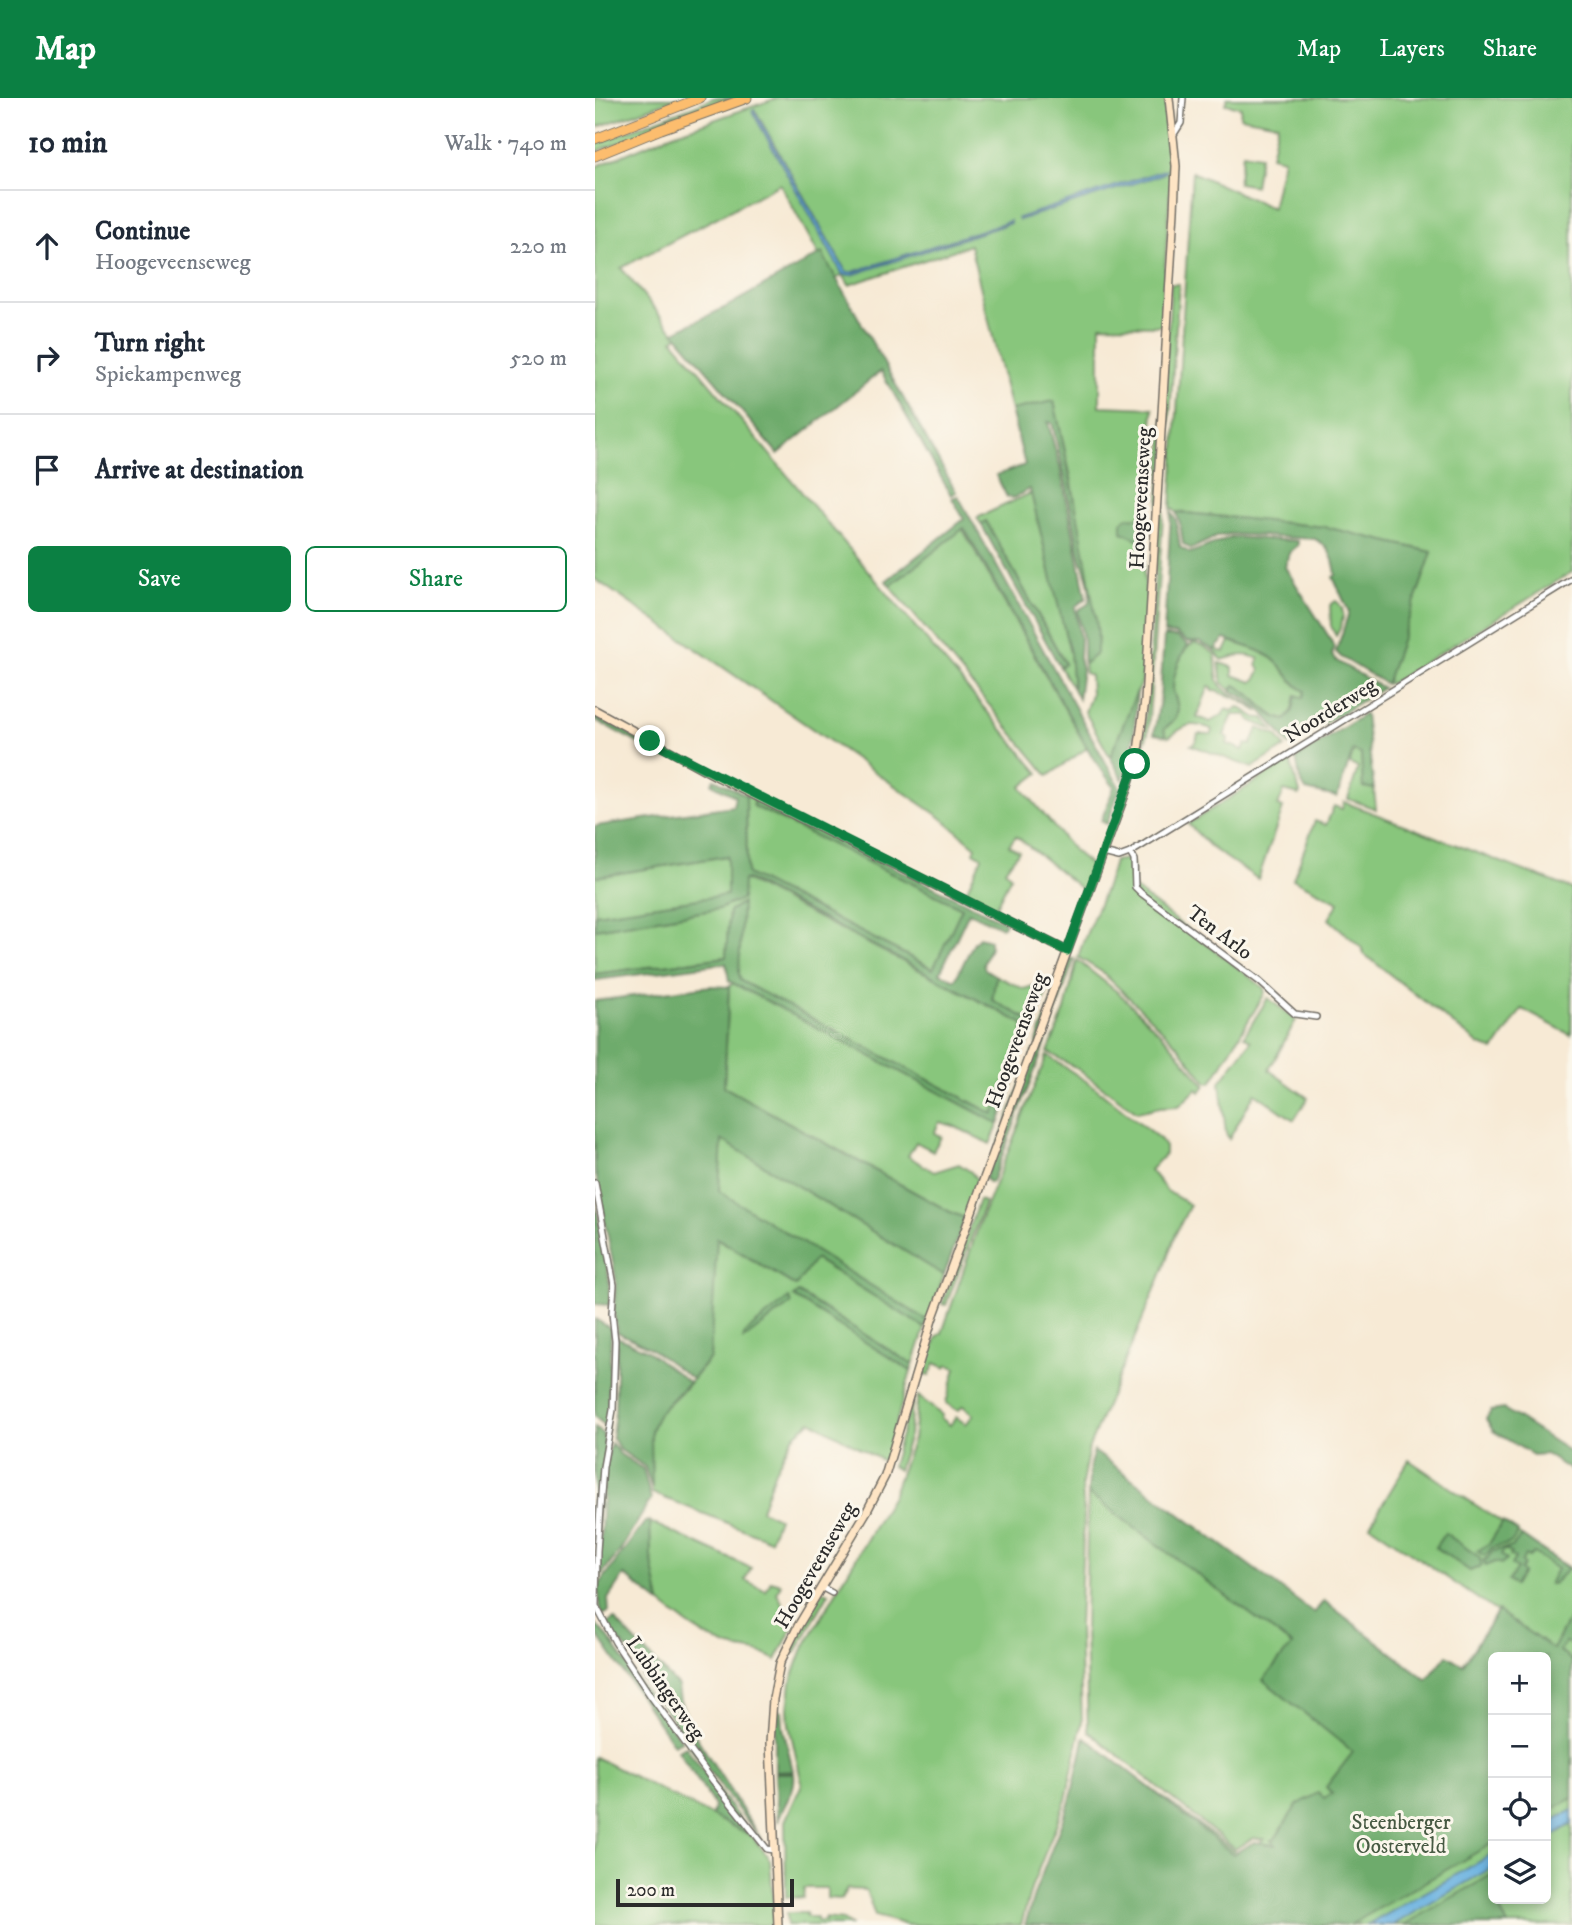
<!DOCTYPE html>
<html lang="en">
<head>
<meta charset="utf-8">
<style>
  :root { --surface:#fff; --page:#f2f2f3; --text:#1f2937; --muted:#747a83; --line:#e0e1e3; --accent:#0b8043 }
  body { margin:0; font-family:"IM FELL DW Pica",serif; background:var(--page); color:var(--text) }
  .controls { position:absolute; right:21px; bottom:21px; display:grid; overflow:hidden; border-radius:10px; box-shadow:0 4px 10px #0003 }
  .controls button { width:63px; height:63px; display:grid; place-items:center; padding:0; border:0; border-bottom:2px solid var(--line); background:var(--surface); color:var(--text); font:35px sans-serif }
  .scale { position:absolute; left:21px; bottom:18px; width:178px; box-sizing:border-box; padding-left:7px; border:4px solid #2b2b2b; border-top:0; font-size:19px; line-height:24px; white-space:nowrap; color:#2b2b2b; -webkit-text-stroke:5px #fbf7ec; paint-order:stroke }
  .stop { position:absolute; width:21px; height:21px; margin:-16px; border:5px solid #0b8043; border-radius:50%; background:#fff }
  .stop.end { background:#0b8043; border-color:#fff; box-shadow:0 2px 7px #0008 }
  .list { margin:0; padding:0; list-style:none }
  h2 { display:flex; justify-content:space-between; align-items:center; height:91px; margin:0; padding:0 28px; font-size:30px }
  h2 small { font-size:23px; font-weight:400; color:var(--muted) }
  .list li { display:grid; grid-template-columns:46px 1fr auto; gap:21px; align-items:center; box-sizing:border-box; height:112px; padding:0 28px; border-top:2px solid var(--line) }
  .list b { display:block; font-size:26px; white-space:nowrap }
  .list p { margin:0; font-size:23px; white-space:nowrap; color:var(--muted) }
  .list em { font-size:23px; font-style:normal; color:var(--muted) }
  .actions { display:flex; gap:14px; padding:21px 28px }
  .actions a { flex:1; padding:16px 0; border:2px solid var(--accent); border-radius:10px; text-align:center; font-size:24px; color:var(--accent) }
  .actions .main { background:var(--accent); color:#fff }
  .icon { flex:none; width:38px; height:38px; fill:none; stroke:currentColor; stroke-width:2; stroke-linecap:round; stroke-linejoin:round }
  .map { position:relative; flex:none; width:977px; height:1827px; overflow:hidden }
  header { display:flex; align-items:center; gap:42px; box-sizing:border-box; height:98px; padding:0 35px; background:var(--accent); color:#fff }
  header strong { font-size:33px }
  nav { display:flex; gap:38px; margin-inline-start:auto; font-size:24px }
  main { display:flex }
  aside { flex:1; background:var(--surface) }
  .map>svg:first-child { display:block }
  .green { fill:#88c67c; stroke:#5a7854; stroke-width:2; fill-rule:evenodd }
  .forest { fill:#6eab6c; stroke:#4c6b4c; stroke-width:2 }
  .water { fill:#68b1e0; stroke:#4a6e86; stroke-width:2 }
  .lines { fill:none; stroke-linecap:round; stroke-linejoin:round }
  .minor-casing { stroke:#726e66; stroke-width:8 }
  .secondary-casing { stroke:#726e66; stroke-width:10 }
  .motorway-casing { stroke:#726e66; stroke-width:11 }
  .minor { stroke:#fff; stroke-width:5 }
  .secondary { stroke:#fee5c5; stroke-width:7 }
  .motorway { stroke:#fcbd6e; stroke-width:9 }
  .route { stroke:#0b8043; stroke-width:9 }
  .labels { text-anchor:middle; stroke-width:6; stroke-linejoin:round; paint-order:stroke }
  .street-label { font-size:21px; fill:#2b2b2b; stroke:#fbf7ec }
  .park-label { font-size:21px; fill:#475a43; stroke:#fbf7ec }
</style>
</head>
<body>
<header>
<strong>Map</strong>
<nav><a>Map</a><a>Layers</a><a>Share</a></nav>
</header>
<main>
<aside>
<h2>10 min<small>Walk · 740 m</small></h2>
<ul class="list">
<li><svg class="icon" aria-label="ahead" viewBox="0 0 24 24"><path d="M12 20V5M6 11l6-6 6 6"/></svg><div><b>Continue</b><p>Hoogeveenseweg</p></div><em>220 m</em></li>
<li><svg class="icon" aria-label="right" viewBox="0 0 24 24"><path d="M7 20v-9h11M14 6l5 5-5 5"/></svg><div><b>Turn right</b><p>Spiekampenweg</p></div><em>520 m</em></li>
<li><svg class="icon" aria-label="arrive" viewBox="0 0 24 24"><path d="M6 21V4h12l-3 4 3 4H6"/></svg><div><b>Arrive at destination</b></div></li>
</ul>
<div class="actions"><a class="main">Save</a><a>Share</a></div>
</aside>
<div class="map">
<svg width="977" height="1827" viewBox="0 0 977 1827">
  <rect width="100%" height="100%" fill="#fbf7ec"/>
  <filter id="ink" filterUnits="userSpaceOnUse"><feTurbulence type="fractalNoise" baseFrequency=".0143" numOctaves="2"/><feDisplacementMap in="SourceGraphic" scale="14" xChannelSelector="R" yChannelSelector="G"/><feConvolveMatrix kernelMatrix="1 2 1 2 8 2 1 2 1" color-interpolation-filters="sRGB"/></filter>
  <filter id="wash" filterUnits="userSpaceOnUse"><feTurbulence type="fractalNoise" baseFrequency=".00686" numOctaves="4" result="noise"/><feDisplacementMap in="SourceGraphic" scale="28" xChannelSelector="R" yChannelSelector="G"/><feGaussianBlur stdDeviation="1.57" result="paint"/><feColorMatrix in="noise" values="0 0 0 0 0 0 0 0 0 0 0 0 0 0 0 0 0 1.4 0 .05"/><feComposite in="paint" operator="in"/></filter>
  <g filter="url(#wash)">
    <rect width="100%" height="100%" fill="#f7ead5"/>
    <g class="green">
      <polygon points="0,0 83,0 0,30"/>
      <polygon points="119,0 138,0 0,54 0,46"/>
      <path d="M182,0H571L576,77L566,228L505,227V308L558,310L553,418L532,420L528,434L551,445L549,476L552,500L547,584L515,659L490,614L496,596L495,577L490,575L489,566L500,557L503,542L477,384L459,304L416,312L375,147L254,187L248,177L241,181L227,156L224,157L185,86L26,170L82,238L78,242L444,675L426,689L479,753L498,769L489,793L421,738L414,747L424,753L410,772L416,778L400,810L370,796L387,759L379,754L381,749L345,719L0,481V69L78,36ZM160,12L251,174H258L415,125L252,177L157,13Z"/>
      <polygon points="632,0 977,0 977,474 796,585 791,586 837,454 730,429 581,414 576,410 597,74 677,110 688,61 676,58 683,26 645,19 646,9 630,6"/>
      <polygon points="648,55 665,58 660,88 643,85"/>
      <polygon points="576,186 584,186 553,635 548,649 557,529"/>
      <polygon points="436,395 475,555 478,591 465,569 470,565 391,423 386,426 382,420"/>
      <polygon points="367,430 492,650 453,678 295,488"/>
      <path d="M741,503C753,511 747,528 741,538L736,529L735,507Z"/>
      <path d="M635,543C648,548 662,551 673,558C689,567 695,587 711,593L708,600L701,598L698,612L691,622C666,619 665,593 637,590V593L627,585L624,565L638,569V577L657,584L661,581L665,572L662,567L664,561C649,554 641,558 627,562L619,552L622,549L624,553L630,554Z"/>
      <path d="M599,545L608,548L620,556C622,565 620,576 624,584C628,597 655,601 664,614L641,600L617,592V589L614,588L602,619L615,624L627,617L631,611L637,613L644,609L662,620H669L678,632L656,623L652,617H638L629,637L633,640L632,646L648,652L651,646L656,647L663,630L681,637L690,649L657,670L596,647L601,644L603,636H616L617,632L614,630C593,624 591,627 574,639L571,638L569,631C573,628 579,622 581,619C586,610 579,599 578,591C578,576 584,552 599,545Z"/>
      <polygon points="758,653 766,655 768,689 779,691 781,711 753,701 763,670 755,666"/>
      <polygon points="695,662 705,695 704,697 689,693 683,708 688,710 663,781 617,750 593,726"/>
      <polygon points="151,697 159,701 158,708 367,810 339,871 152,776"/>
      <polygon points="749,704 977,791 976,937 927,911 899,952 885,947 769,856 766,849 734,821 744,804 698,781 720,723 731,727 739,708 747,711"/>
      <polygon points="132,758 132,797 0,816 0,779"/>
      <path d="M531,761L537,766L539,790L669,890L670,895L616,985L611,984L583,948L548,913L507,874L483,859C493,826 511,797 519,763Z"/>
      <polygon points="148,781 429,926 428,938 435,940 433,946 426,943 416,972 422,974 420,980 412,978 398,1016 145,883 134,813 131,859 0,876 0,831 124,811 142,803"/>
      <polygon points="482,862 525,896 572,942 610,987 605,994 602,991 584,1008 565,1009 542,1014 481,970 453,954 470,912"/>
      <polygon points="401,878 429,891 438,888 452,893 440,925 397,903"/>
      <polygon points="138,885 404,1026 395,1046 359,1028 344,1024 339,1036 346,1039 338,1053 321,1044 313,1058 339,1074 364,1066 376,1074 383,1083 370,1120 357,1115 129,989 134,889"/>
      <polygon points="673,900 701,922 674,972 713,1000 699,1022 660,995 634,1041 631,1035 625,984 656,943 649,938"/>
      <polygon points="452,957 497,987 566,1042 570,1049 570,1056 555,1072 572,1093 595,1107 580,1137 568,1172 494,1349 487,1386 489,1419 484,1528 487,1624 471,1702 437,1788 426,1827 312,1827 280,1818 271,1792 252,1791 246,1801 232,1800 232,1790 209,1790 208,1800 191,1799 190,1723 207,1686 194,1627 193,1611 196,1584 207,1553 297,1398 318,1341 323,1298 347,1317 346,1320 355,1327 361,1319 371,1326 378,1317 368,1308 363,1313 351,1305 361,1270 353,1267 351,1270 340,1265 334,1278 328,1276 342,1239 347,1235 386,1121"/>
      <polygon points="127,1042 349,1177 333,1223 123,1093"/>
      <polygon points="384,1102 390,1104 351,1207 347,1206"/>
      <polygon points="121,1140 200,1188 219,1161 330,1230 318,1267 204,1195 199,1199 316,1273 290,1364 216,1323 198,1339 181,1370 166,1412 183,1420 175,1442 57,1395 55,1338 59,1324 64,1315 91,1289 115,1260"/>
      <polygon points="318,1295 314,1337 303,1372 297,1368"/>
      <path d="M814,1362L977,1472V1827H432L471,1730L489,1640L647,1759L669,1741L658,1740L640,1751L493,1633L490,1532L493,1395L598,1473L719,1515L729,1503L832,1582L852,1557L868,1567L902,1514L775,1427ZM898,1559H951V1801H898Z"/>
      <path d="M55,1424L156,1470L150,1482L171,1493L176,1483L186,1486L182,1495L199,1527L181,1562C163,1551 153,1554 135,1549C110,1541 85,1521 65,1505L56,1459Z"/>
      <polygon points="228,1493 234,1495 200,1555 195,1550"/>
      <polygon points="0,1659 157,1738 175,1762 180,1827 0,1827"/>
      <polygon points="191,1815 211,1815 212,1819 222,1819 222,1823 230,1823 230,1820 248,1822 255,1827 192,1827"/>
    </g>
    <g class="forest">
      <polygon points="227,155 361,394 356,397 286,273 183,356 79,234 129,210"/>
      <path d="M459,303C473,367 486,430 496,494C499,513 507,539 500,557L489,566C487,557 489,551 488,542C488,532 483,522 483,512L493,506C499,489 487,470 484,453C476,410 468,367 457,325L453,324L465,369L491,500L480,509L485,541L484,560L487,572L483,601L478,591L475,555L435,391L418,400L412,399L401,377L430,367L416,312Z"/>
      <polygon points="363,398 525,690 512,726 506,723 519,689 498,660 369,430 295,488 291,483 369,421 357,400"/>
      <path d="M576,414L581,422L585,449L595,455L636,439L703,443V447L694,455L690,469L736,542L739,550L737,557L742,563L788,590L694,647C676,624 664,604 637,593L640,587C659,595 670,620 691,622L698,612L701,597L708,600L710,593C695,586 689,567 674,558C661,550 644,546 630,541L619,552L605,544H593L581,536L569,535Z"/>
      <path d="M581,414L730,429L837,454L791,586L746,559L741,554L754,514L738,479L741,477C739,461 735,449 720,441L635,436L623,438L596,451L588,446L585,425Z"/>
      <polygon points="553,418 551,445 527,434 527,424 532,420"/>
      <polygon points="391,423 470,566 465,569 386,426"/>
      <path d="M569,538L582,539L593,547C585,560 578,575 578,591C579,599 586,610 581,619C579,622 573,628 569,631L571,638L559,636L565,601Z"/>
      <polygon points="542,593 539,638 528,682 515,659"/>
      <polygon points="0,615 59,649 54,651 0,622"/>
      <polygon points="770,616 779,691 768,689 766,656 758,653 742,699 711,692 705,682 701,660"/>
      <polygon points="119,681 151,697 152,776 338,871 367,810 158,708 159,701 410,824 408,828 405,829 374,814 345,875 360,882 379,844 384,839 395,842 395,849 388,866 390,871 401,878 397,902 440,925 435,940 428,938 429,926 152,781 148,782 147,801 124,811 0,831 0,816 132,797 132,758 0,779 0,728 138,708 140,698 117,686"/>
      <polygon points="147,805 144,876 146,883 398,1016 413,977 420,980 404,1026 134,883 131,865 0,882 0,876 131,859 134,813"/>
      <polygon points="472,860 479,861 448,952 441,946"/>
      <polygon points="116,888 134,889 129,989 357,1115 370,1120 349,1177 127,1042 124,1093 333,1223 330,1230 220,1161 201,1188 122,1140 115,1260 97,1281 55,1250 22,1234 19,1214 21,1181 0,1071 0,903"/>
      <polygon points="442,952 447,954 397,1084 395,1085 390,1081 438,953"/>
      <polygon points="0,1101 14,1180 14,1207 0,1206"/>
      <polygon points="203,1195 318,1267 316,1273 199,1199"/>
      <polygon points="194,1200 197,1205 148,1242 150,1235"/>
      <polygon points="0,1221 15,1230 16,1235 12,1335 7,1325 0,1319"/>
      <polygon points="22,1239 51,1252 94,1284 64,1315 56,1332 57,1392 50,1369 24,1351 17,1338 20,1314"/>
      <polygon points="909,1311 977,1355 977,1373 950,1356 938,1357 898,1333 891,1321 896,1313"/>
      <polygon points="0,1329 8,1336 10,1351 0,1443"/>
      <polygon points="16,1345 25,1356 48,1371 56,1401 25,1453 3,1481 10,1370"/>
      <polygon points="499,1353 719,1515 729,1503 832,1582 852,1557 868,1567 903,1513 958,1551 977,1515 977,1548 971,1544 964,1553 977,1563 977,1700 951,1715 951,1559 898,1559 898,1745 755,1827 430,1827 440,1794 475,1703 490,1639 638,1756 659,1744 680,1747 676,1742 679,1742 702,1707 723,1695 729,1700 737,1696 731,1689 758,1654 668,1582 697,1547 493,1395 495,1366"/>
      <polygon points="55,1423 56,1459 65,1505 29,1477 13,1501 14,1514 8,1517 4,1508 4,1487 46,1429 50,1424"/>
      <path d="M908,1424L923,1434C918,1448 910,1447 898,1449L890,1458L882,1453L894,1446Z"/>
      <polygon points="850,1435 884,1459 887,1468 875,1473 840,1449"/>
      <polygon points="927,1438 973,1471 958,1486 954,1486 962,1471 939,1455 934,1459 930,1457 926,1465 929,1467 925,1472 928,1475 919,1487 913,1483 922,1471 916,1467 920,1460 915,1457 916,1455 910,1451 906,1457 912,1461 906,1466 900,1464 891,1468 888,1462 892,1461 898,1453 917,1449"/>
      <polygon points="19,1521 83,1588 85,1603 99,1635 92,1641 46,1578 52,1568 21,1541 12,1526"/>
      <polygon points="0,1527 11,1536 63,1612 87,1643 79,1647 0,1533"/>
      <polygon points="180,1611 187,1613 188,1629 198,1673 180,1673"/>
      <polygon points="100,1637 169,1746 93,1645"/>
      <polygon points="91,1649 157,1738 117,1718 119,1709 117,1704 83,1653"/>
      <path d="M180,1675H199C202,1695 187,1706 183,1724Z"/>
      <polygon points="898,1776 898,1801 903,1801 904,1810 913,1827 809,1827"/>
    </g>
    <g class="water">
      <polygon points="159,12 251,174 258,174 415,123 415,125 257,177 248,177 157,13"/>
      <polygon points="572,71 571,74 562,78 424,122 423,120"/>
      <polygon points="977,1712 977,1726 957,1738 951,1738 951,1727"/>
      <polygon points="898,1756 898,1769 798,1827 773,1827"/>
    </g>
  </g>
  <g filter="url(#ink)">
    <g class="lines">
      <g class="minor-casing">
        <g id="minor">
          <polyline points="579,36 586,25 588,0"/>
          <polyline points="508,755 524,759 535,755 977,481"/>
          <polyline points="535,755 539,762 540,789 546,795 665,884 700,916 721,919"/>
          <polyline points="0,1085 19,1187 17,1215 20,1243 18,1312 8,1369 2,1453 1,1508 20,1544 55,1597 118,1683 172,1751 179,1752"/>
          <polyline points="226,1489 237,1495"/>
        </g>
      </g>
      <g class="secondary-casing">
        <g id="secondary">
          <polyline points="0,612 123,679 472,853"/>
          <polyline points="183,1827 175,1645 178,1601 185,1565 203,1528 272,1413 290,1378 337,1222 533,688 543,653 550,603 579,113 581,68 574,0"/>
        </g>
      </g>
      <g class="motorway-casing">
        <g id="motorway">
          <polyline points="0,41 105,0"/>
          <polyline points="0,58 66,31 152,0"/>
        </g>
      </g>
      <use href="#minor" class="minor"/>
      <use href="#secondary" class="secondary"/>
      <use href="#motorway" class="motorway"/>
    </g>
  </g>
  <g class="lines" filter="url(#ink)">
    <polyline class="route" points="55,643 472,853 540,666"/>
  </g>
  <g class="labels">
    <g class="street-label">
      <text transform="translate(545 400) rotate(-87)" y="7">Hoogeveenseweg</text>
      <text transform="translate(735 612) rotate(-32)" y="7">Noorderweg</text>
      <text transform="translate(625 834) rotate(37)" y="7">Ten Arlo</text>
      <text transform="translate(421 942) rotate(-70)" y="7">Hoogeveenseweg</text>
      <text transform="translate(220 1467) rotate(-60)" y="7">Hoogeveenseweg</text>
      <text transform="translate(71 1590) rotate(55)" y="7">Lubbingerweg</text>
    </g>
    <g class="park-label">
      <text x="806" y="1731">Steenberger<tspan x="806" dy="24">Oosterveld</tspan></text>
    </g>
  </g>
</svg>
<div class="controls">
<button>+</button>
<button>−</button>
<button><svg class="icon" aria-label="locate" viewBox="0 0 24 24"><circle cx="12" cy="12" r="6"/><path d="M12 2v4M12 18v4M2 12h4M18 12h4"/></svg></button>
<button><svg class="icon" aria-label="layers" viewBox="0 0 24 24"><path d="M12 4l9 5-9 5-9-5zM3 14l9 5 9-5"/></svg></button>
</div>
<div class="scale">200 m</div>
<div class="stop" style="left:540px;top:666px"></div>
<div class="stop end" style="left:55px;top:643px"></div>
</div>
</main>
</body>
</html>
